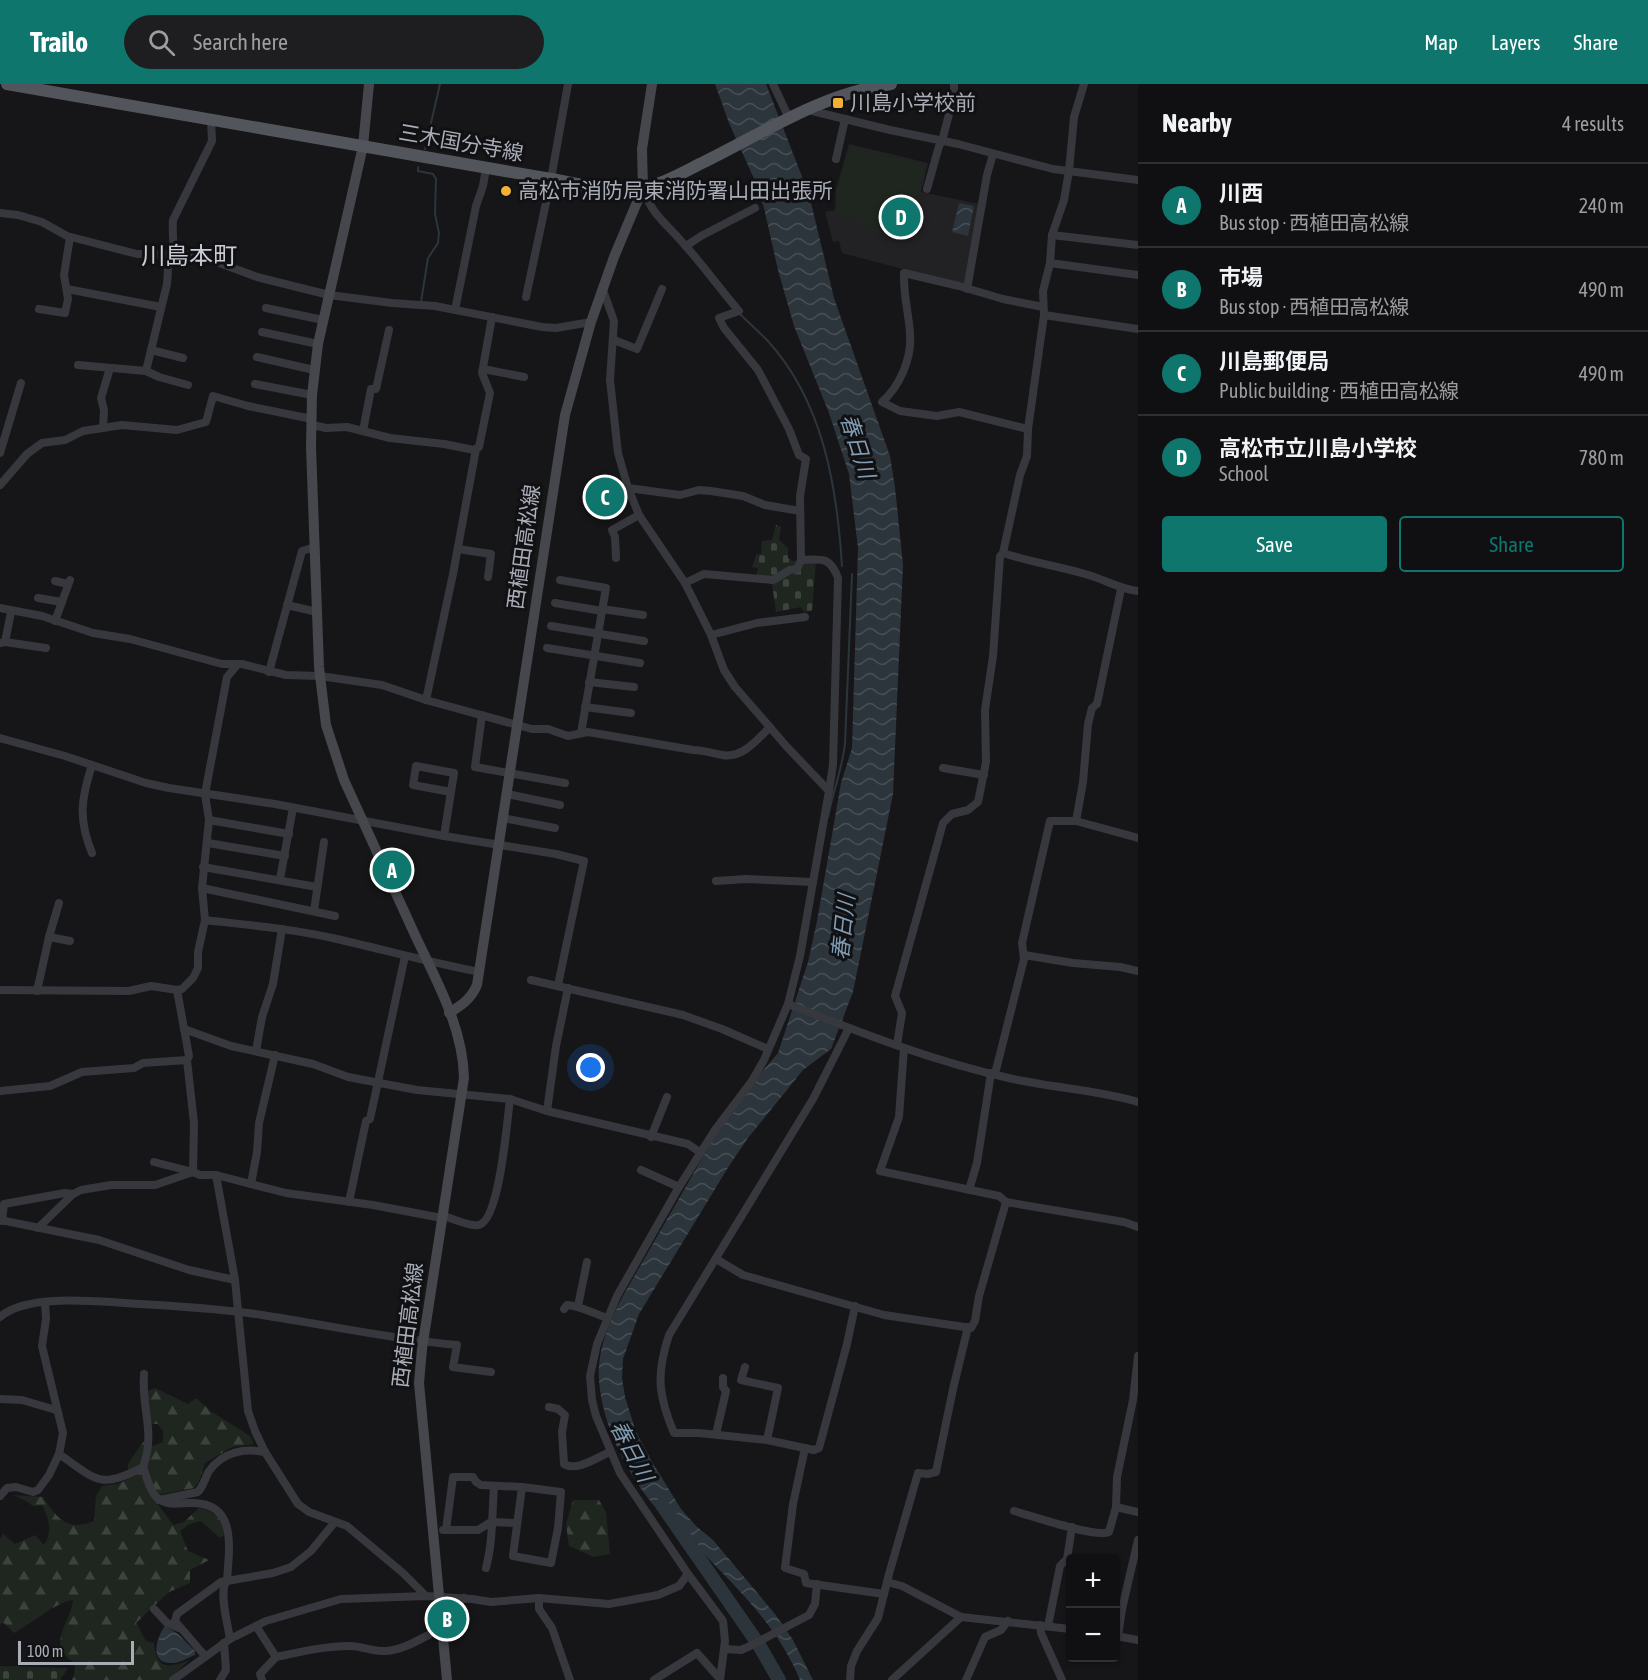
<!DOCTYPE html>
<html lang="en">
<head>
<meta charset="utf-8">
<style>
  :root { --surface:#101012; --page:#1e1e20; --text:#f1f3f6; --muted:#9c9d9f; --line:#303032; --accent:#0f766e }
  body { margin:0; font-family:"Asap Condensed","Noto Sans JP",sans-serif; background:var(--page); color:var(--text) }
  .controls { position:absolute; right:18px; bottom:18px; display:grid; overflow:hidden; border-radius:6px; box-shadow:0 2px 4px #0004 }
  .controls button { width:54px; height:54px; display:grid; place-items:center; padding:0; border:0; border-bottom:2px solid var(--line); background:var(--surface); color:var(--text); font:30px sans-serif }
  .scale { position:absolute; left:18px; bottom:15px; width:116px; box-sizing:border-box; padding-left:6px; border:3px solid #a8adb8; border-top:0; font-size:16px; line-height:21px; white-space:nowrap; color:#a8adb8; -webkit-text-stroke:4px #111113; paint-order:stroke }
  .you { position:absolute; left:591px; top:984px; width:21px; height:21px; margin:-15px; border:4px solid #fff; border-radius:50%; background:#1a73e8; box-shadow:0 0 0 9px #1a73e833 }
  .badge { display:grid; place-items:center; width:39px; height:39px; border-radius:50%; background:var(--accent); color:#fff; font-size:20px; font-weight:700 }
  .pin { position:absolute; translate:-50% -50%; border:3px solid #fff; box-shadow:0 2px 6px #0006 }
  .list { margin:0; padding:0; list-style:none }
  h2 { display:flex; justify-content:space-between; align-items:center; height:78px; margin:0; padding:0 24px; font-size:26px }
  h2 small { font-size:20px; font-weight:400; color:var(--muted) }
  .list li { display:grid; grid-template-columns:39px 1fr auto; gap:18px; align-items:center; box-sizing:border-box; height:84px; padding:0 24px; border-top:2px solid var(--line) }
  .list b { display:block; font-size:22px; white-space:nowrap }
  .list p { margin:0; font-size:20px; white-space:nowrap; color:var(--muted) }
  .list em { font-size:20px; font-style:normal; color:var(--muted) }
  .actions { display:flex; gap:12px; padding:18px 24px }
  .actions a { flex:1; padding:14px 0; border:2px solid var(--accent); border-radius:6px; text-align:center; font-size:21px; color:var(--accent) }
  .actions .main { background:var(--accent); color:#fff }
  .icon { flex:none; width:33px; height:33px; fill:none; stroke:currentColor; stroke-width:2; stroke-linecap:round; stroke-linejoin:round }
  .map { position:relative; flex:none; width:1138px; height:1596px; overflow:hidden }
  header { display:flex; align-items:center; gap:36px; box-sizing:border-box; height:84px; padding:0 30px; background:var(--accent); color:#fff }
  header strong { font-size:28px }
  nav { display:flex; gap:33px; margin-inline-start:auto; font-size:21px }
  .search { width:420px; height:54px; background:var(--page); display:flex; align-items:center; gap:15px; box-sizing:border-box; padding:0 21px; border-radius:33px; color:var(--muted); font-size:22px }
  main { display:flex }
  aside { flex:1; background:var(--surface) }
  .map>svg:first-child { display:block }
  .built { fill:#222225 }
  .forest { fill:url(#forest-firs) }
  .cemetery { fill:url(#cemetery-stones) }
  .garden { fill:#1e261f }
  .water { fill:url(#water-waves) }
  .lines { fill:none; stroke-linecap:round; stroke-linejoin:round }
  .stream { stroke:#2c353c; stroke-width:2 }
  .river { stroke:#2c353c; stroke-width:14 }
  .street { stroke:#37383d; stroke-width:8 }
  .secondary { stroke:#45474d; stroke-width:10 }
  .primary { stroke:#53555c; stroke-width:12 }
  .poi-dot { fill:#f2b134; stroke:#111113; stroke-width:2 }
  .labels { text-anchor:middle; stroke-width:6; stroke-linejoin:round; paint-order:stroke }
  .poi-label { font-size:21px; fill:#a8adb8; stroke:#111113; text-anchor:start }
  .street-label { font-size:21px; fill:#a8adb8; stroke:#111113 }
  .water-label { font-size:22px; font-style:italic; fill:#7f9bb3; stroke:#111113 }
  .quarter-label { font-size:24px; fill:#c9ccd4; stroke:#111113 }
</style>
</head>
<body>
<header>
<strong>Trailo</strong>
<div class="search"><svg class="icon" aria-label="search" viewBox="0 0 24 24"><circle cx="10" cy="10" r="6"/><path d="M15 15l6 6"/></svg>Search here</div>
<nav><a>Map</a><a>Layers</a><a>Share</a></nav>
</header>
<main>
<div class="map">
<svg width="1138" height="1596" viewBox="0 0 1138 1596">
  <defs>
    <pattern id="forest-firs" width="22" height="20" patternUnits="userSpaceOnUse" patternTransform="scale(1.5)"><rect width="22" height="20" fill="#1e261f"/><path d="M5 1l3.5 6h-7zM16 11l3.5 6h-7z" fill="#3c433d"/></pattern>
    <pattern id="cemetery-stones" width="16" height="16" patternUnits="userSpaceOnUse" patternTransform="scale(1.5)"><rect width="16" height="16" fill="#1e261f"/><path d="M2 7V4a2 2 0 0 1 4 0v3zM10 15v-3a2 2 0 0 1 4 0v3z" fill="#3c433d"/></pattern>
    <pattern id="water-waves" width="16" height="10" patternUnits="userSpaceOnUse" patternTransform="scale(1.5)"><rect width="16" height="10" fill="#2c353c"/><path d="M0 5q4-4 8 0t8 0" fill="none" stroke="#485056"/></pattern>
  </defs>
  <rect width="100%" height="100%" fill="#161618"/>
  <polygon class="built" points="849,60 928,79 921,108 980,120 967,202 842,169 839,157 833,158 825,128 835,126 836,105"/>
  <g class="forest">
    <path d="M155,1304L188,1320L196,1314L212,1328L250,1352L254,1360L232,1363L205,1379L199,1397L194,1404L152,1412L173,1441L184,1438L199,1424C215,1427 221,1435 227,1450L220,1454L201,1437L190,1440L180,1447L188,1467L209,1476L190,1486V1499L169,1508L136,1539L146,1557L154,1559C156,1585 168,1585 189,1576L169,1596H72L74,1592L75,1579C44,1560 71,1540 73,1516C54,1519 33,1539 14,1549L4,1539L0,1540V1455L3,1450L15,1460L35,1451L44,1461C53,1447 49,1435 42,1421L33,1422L26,1417L13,1411L43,1413C57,1434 67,1448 94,1437L96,1412L102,1402L118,1400L128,1395V1380L143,1358L153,1362L163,1358V1347L158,1340H151L145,1308Z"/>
    <polygon points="573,1416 599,1416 606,1428 610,1470 594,1473 569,1462 566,1440"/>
  </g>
  <g class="cemetery">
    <polygon points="776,441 781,443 779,456 788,464 788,474 793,477 816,477 812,527 804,528 801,523 776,528 771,493 756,492 758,484 752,483 756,471 761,470 762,457 772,456"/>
    <polygon points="0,1582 68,1584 60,1596 0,1596"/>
  </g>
  <polygon class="garden" points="850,63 925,81 918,110 910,157 870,146 868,142 858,140 858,136 845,132 836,127 837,105"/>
  <g class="water">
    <path d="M715,0H766L803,95L811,119L834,214L890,372L895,403L903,481L893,710L853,908L831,965L803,986L748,1054L729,1082L639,1230L623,1275L622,1294L625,1313L636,1348L652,1378L681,1425L696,1442L713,1456L775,1530L793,1556L813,1596H800C779,1545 742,1509 704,1470C698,1463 695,1454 688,1448C677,1436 666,1436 656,1424C627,1390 602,1341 599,1296C597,1265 610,1236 624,1210L715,1052L749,1003L778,969L808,878L817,837L841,699L852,664L858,464L849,390L829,329L794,242L778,186L764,124L755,97L729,39Z"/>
    <polygon points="959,119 974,122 968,152 952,148"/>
    <path d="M165,1542L178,1550L195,1567V1571C187,1574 180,1579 172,1579C148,1580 157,1552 165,1542Z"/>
  </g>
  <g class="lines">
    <g class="stream">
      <polyline points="425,65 440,0"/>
      <polyline points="418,83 418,87 433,90 436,95 435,130 439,149 438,159 428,174 421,218"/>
      <path d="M740,230C749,239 758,247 767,256C823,317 837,402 842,482"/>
      <path d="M828,733C833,708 842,685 845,660L852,490"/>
    </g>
    <polyline class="river" points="662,1421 759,1561 779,1596"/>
    <g class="street">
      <polyline points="773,0 789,34"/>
      <polyline points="808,26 890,46 958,60 1053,85 1138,96"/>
      <polyline points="836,75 845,35"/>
      <path d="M643,104C651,130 666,139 683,159C703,181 720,205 739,227L719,234L724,244L758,286L789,345L799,371L806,375L800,412L801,476C821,475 830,472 838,494L833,681L829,707"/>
      <polyline points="927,105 939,62 942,57 954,11 954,0"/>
      <polyline points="0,129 18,131 42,138 67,152 137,170 195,170 257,193 329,211 392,219 435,222 542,243 556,244 591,238"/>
      <polyline points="1052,151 1138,161"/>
      <polyline points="686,162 701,152 755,124"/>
      <path d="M173,169C174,158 172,147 173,136L212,57L211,36"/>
      <polyline points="1050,179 1138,191"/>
      <polyline points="67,205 161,223"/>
      <polyline points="967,205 987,91 993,70"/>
      <polyline points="603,206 614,237 610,296 618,369 628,404 639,431 685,499 711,551 724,586 735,603 787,663 829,707 800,872 788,920 764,976 752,997 715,1046 679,1103 617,1212 597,1260 590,1292 592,1316 596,1332 620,1389 688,1490 723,1537 725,1557 720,1596"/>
      <polyline points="526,213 551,95 568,0"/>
      <polyline points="266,224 323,236"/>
      <polyline points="39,225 65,229 68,215 64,191 70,153"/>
      <polyline points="455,226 476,122 483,102 486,84"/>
      <polyline points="1044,231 1138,245"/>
      <polyline points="262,248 318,260"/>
      <polyline points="614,256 637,265 662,205"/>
      <polyline points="151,266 183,274"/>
      <polyline points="257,273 314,286"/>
      <polyline points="78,281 146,287 159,293 188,301"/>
      <polyline points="483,285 524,293"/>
      <polyline points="146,287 167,200 169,170"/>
      <polyline points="255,300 312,311"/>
      <polyline points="312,341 326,344 347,343 390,354 444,360 474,366 479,363 490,309 482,289 492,233"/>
      <polyline points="103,344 104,326 101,314 110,284"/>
      <path d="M1028,345L959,328L937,332L900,327L882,318C900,302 912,274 910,250C909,230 903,210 904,189L959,202L1003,215L1043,223"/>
      <polyline points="363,347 371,305 376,305 389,246"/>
      <polyline points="0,369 21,299"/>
      <polyline points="0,401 27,370 42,359 65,356 83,347 122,341 177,346 206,338 213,312 248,322 312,335"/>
      <polyline points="628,404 680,411 699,406 711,407 743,412 765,421 800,427"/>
      <polyline points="458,465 491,470 488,493"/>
      <path d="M1003,469C1030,478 1058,482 1085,490C1104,495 1119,505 1138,507"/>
      <polyline points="616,474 615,453 612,446 639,431"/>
      <polyline points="560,496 606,504 581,649"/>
      <polyline points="55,497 68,500"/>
      <polyline points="685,499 704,490 773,496 790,486 797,485 801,476"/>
      <polyline points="38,514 62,518"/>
      <polyline points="555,519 602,527"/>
      <polyline points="287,521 317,528"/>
      <path d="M0,524L42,532L93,549L130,555L222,580H242L286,591L320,592L382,601L426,616L532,645H548L568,652L588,648L693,666C704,666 711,669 722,671C742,675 757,656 770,643"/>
      <polyline points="602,525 643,531"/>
      <polyline points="55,537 70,496"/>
      <polyline points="551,542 644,557"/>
      <polyline points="711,551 757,539 805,533"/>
      <polyline points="5,558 11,528"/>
      <polyline points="0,559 5,558 46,564"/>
      <polyline points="547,564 640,579"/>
      <polyline points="269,588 302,467 315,463"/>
      <polyline points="589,598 634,603"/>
      <polyline points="426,616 453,490 476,365"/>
      <polyline points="585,623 631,629"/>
      <polyline points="482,631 475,683 565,699"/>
      <polyline points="0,654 65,672 146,699 169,704 275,720 444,752 556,770 584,777 558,901"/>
      <polyline points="943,684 984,691"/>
      <polyline points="507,710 560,721"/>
      <polyline points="503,734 555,744"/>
      <polyline points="209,736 289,750"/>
      <polyline points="1076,737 1083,698 1088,640 1092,624 1097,620 1121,505"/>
      <polyline points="444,752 454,689 416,682 413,701 451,708"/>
      <polyline points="208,759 285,772"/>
      <path d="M92,769C78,735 81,715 92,681"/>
      <polyline points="203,783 317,803"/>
      <polyline points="280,795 293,724"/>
      <polyline points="716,797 746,795 813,798"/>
      <polyline points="202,804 335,832"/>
      <polyline points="314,827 324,758"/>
      <path d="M205,836C249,841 293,845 337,855C385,866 432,879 480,888"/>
      <polyline points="49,853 70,857"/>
      <polyline points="1024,871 1073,879 1120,883 1138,887"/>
      <polyline points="531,896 683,931 722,945 768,965"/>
      <polyline points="0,906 129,907 151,902 177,906 182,905 193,894 198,884 198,868 205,836 202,804 209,736 205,710 227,593 238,580"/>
      <polyline points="37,907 49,853 59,819"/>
      <path d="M788,920C861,949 935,978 1013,995C1054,1004 1097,1006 1138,1018"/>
      <path d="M849,944L813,1015L669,1251C656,1290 658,1311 674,1349H699L767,1356L814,1366L819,1364L847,1260L855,1222"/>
      <path d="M184,945L231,962L313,980L348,993L417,1006L510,1015C507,1037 500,1135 479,1141C472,1143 450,1134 442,1131"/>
      <polyline points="897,961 902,929 895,912 943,739 952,730 968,726 978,718 986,678 985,626 993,572 1000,472 1003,469 1020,391 1027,372 1028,345 1044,231 1043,207 1050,179 1052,151 1064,116 1069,87 1074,33 1084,0"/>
      <polyline points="904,964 899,1033 880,1087 999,1112 1006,1118"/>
      <polyline points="256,967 262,933 273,900 282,845"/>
      <polyline points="995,990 1024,875 1022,859 1050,737 1076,737 1138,754"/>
      <polyline points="0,1007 50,1002 82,988 134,984 143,979 187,976"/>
      <polyline points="510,1015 547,1027 688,1060 701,1069"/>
      <polyline points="547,1027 556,962 568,904"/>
      <polyline points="651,1053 667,1013"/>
      <polyline points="154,1078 193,1088 194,1039 187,976 189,972 177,906"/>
      <polyline points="641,1086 679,1103"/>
      <polyline points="216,1091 235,1196"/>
      <polyline points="251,1100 257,1068 259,1039 275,971"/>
      <polyline points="969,1106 977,1079 991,989"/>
      <polyline points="349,1118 366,1037 370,1035 405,872"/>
      <polyline points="0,1136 99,1156 189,1186 235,1196 248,1327 255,1347 265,1368 298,1420 309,1428 347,1442 403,1489 426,1512"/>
      <polyline points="2,1137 4,1120 65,1109 73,1110"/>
      <polyline points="38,1144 73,1110 81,1106 111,1101 155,1101 193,1088 200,1091 216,1091 286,1109 373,1121 442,1134"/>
      <polyline points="716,1175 743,1191 884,1231 971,1244 975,1237 979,1212 1006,1118 1124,1138 1138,1143"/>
      <polyline points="578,1222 587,1178"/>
      <path d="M564,1225L567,1221C580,1222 593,1229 607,1234"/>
      <path d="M0,1233C26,1210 92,1217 125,1219C170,1222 217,1224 262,1231C327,1241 391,1255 457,1261L453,1283L491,1288"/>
      <polyline points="745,1283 741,1296 778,1304 767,1356"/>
      <polyline points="0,1315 22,1316 56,1326"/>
      <path d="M549,1323L558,1325L565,1331L562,1348L564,1380C577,1388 597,1373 610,1368"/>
      <polyline points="716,1350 726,1307 723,1303 723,1294"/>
      <polyline points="805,1364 793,1420 785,1484 804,1490 806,1499 884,1510"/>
      <path d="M59,1370C97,1396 99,1406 143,1383C156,1348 141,1325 144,1290"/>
      <path d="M143,1383C147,1393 150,1410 160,1416C169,1422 181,1419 191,1419C238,1418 229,1465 227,1497C218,1506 228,1541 230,1555"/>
      <polyline points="0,1412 7,1404 16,1403 33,1408 38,1406 49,1391 59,1370 63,1349 42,1262 46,1235 45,1218"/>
      <path d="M159,1416L198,1408C204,1401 205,1394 209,1387C223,1368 244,1364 265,1368"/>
      <polyline points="1116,1423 1138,1428"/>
      <path d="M1014,1427C1032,1432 1095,1454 1109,1448L1116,1423L1117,1393L1133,1316L1138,1272"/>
      <polyline points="443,1446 478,1446 491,1438 517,1439"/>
      <polyline points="446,1446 453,1393 473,1393 476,1398 481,1401 522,1403 561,1408 558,1444 551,1479 513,1472 522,1403"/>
      <path d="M486,1484C493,1457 492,1430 494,1402"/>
      <polyline points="887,1498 902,1502 961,1533 1070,1545"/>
      <polyline points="539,1514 539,1525 552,1544 570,1596"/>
      <polyline points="154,1525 167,1539 179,1544"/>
      <polyline points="441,1532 464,1514"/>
      <polyline points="1040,1541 1041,1549 1062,1596"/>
      <polyline points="256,1542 276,1573 260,1590 262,1596"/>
      <polyline points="1048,1542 1060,1482 1067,1475 1072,1443"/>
      <polyline points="1116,1552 1138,1556"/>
      <polyline points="1118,1552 1122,1525 1138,1456"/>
      <polyline points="724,1565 741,1566 748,1563 809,1531 815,1520 817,1500"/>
      <polyline points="205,1572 175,1537 177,1530 221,1498 273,1489 291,1483 311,1467 334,1439"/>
      <path d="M276,1573C300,1568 325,1562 350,1562C362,1562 374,1568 386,1567C405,1566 425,1552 442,1544"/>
      <polyline points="173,1596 230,1555 266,1537 341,1515 426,1512 472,1515 491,1518 539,1514 609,1520 658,1511 679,1502 688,1490"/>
      <polyline points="220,1596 226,1586 224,1559"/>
      <polyline points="654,1596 697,1569 720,1595"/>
      <polyline points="850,1596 851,1582 857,1567 878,1534 889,1490 918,1389 928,1390 936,1388 953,1305 968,1243"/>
      <polyline points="892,1596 961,1533"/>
      <polyline points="966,1596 985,1553 1001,1546 1008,1537"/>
    </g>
    <g class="secondary">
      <path d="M369,0L363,62L318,260L312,311L311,363L319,583L326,641L344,696C367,747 391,799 415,851C436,896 463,943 464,994L422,1265L419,1299L447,1596"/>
      <path d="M449,929C462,921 471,915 477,901L565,331L591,238L614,173L643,104L642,65L652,0"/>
    </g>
    <path class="primary" d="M7,0L551,95C581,100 613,109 642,104C664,100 685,87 706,77C765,48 823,9 891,0"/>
  </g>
  <g class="poi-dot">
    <rect x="832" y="13" width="12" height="12" rx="3"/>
    <circle cx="506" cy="107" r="6"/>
  </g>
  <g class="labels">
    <g class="poi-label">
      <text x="850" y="26">川島小学校前</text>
      <text x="518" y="114">高松市消防局東消防署山田出張所</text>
    </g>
    <g class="street-label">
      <text transform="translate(461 59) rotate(10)" y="7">三木国分寺線</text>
      <text transform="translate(524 463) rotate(-82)" y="7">西植田高松線</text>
      <text transform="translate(408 1241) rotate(-83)" y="7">西植田高松線</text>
    </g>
    <g class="water-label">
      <text transform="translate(858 362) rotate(72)" y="8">春日川</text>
      <text transform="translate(843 843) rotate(-84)" y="8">春日川</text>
      <text transform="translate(632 1367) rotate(62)" y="8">春日川</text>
    </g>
    <g class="quarter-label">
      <text x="189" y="180">川島本町</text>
    </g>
  </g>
</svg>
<div class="controls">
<button>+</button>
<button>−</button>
</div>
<div class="scale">100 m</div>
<div class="you"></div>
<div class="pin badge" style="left:392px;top:786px">A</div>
<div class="pin badge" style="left:447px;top:1535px">B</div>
<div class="pin badge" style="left:605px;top:413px">C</div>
<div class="pin badge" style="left:901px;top:133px">D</div>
</div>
<aside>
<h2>Nearby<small>4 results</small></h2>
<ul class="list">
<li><span class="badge">A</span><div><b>川西</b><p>Bus stop · 西植田高松線</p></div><em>240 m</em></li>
<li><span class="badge">B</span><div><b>市場</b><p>Bus stop · 西植田高松線</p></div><em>490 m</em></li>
<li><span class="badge">C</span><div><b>川島郵便局</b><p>Public building · 西植田高松線</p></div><em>490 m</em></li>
<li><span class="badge">D</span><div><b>高松市立川島小学校</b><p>School</p></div><em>780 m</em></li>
</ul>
<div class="actions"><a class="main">Save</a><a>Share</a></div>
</aside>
</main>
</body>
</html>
